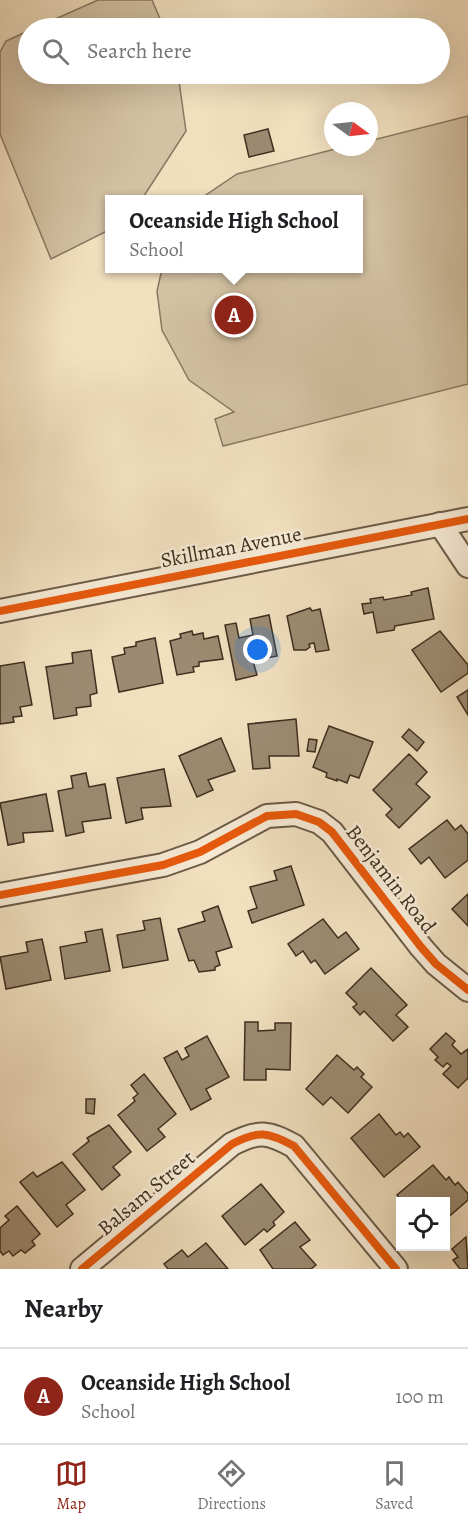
<!DOCTYPE html>
<html lang="en">
<head>
<meta charset="utf-8">
<style>
  :root { --surface:#fff; --page:#f6f6f6; --text:#202124; --muted:#757577; --line:#e0e0e0; --accent:#8f2418 }
  body { margin:0; font-family:Alegreya,serif; background:var(--page); color:var(--text) }
  .controls { position:absolute; right:18px; bottom:18px; display:grid; overflow:hidden; border-radius:0px; box-shadow:0 6px 24px #0002 }
  .controls button { width:54px; height:54px; display:grid; place-items:center; padding:0; border:0; border-bottom:2px solid var(--line); background:var(--surface); color:var(--text); font:30px sans-serif }
  .compass { position:absolute; left:324px; top:102px; width:54px; height:54px; border-radius:50%; background:var(--surface); box-shadow:0 6px 24px #0002; rotate:105deg }
  .you { position:absolute; left:258px; top:650px; width:21px; height:21px; margin:-15px; border:4px solid #fff; border-radius:50%; background:#1a73e8; box-shadow:0 0 0 9px #1a73e833 }
  .badge { display:grid; place-items:center; width:39px; height:39px; border-radius:50%; background:var(--accent); color:#fff; font-size:20px; font-weight:700 }
  .pin { position:absolute; translate:-50% -50%; border:3px solid #fff; box-shadow:0 2px 6px #0006 }
  .popup { position:absolute; left:105px; top:195px; width:258px; height:78px; box-sizing:border-box; display:grid; place-content:center; border-radius:0px; background:var(--surface); filter:drop-shadow(0 2px 4px #0005); font-size:20px; white-space:nowrap; color:var(--muted) }
  .popup b { font-size:22px; color:var(--text) }
  .popup::after { content:''; position:absolute; left:50%; top:100%; margin-left:-12px; border:12px solid transparent; border-top-color:var(--surface) }
  .list { margin:0; padding:0; list-style:none }
  h2 { display:flex; justify-content:space-between; align-items:center; height:78px; margin:0; padding:0 24px; font-size:26px }
  h2 small { font-size:20px; font-weight:400; color:var(--muted) }
  .list li { display:grid; grid-template-columns:39px 1fr auto; gap:18px; align-items:center; box-sizing:border-box; height:96px; padding:0 24px; border-top:2px solid var(--line) }
  .list b { display:block; font-size:22px; white-space:nowrap }
  .list p { margin:0; font-size:20px; white-space:nowrap; color:var(--muted) }
  .list em { font-size:20px; font-style:normal; color:var(--muted) }
  .icon { flex:none; width:33px; height:33px; fill:none; stroke:currentColor; stroke-width:2; stroke-linecap:round; stroke-linejoin:round }
  .map { position:relative; flex:none; width:468px; height:1269px; overflow:hidden }
  .search { position:absolute; background:var(--surface); box-shadow:0 6px 24px #0002; left:18px; right:18px; top:18px; height:66px; display:flex; align-items:center; gap:15px; box-sizing:border-box; padding:0 21px; border-radius:33px; color:var(--muted); font-size:22px }
  .sheet { height:174px; background:var(--surface) }
  nav { display:flex; justify-content:space-around; align-items:center; box-sizing:border-box; height:84px; border-top:2px solid var(--line); background:var(--surface); font-size:16px; color:var(--muted) }
  nav a { display:grid; justify-items:center; gap:3px }
  nav .on { color:var(--accent) }
  .map>svg:first-child { display:block }
  .green { fill:#d3c1a3; stroke:#897861; stroke-width:1.5 }
  .building { fill:#9c8b72; stroke:#3f2f1f; stroke-width:1.5 }
  .lines { fill:none; stroke-linecap:round; stroke-linejoin:round }
  .minor-casing { stroke:#6c5b47; stroke-width:26 }
  .minor { stroke:#f6ead5; stroke-width:22 }
  .cycleway-casing { stroke:#f6ead5; stroke-width:11 }
  .cycleway { stroke:#e8590c; stroke-width:8 }
  .labels { text-anchor:middle; stroke-width:5; stroke-linejoin:round; paint-order:stroke }
  .street-label { font-size:21px; fill:#3f2f1f; stroke:#f6ead5 }
</style>
</head>
<body>
<div class="map">
<svg width="468" height="1269" viewBox="0 0 468 1269">
  <rect width="100%" height="100%" fill="#f1dfbe"/>
  <filter id="stains"><feTurbulence type="fractalNoise" baseFrequency=".00333" numOctaves="4"/><feColorMatrix values="0 0 0 0 .2 0 0 0 0 .09 0 0 0 0 .02 0 0 0 .5 -.17"/></filter>
  <radialGradient id="worn" r=".72"><stop offset=".6" stop-color="#630" stop-opacity="0"/><stop offset="1" stop-color="#630" stop-opacity=".3"/></radialGradient>
  <g class="green">
    <polygon points="98,0 152,0 164,28 35,28"/>
    <polygon points="28,31 28,74 178,74 186,131 142,199 110,200 109,230 51,259 0,134 0,52 6,41"/>
    <polygon points="468,116 468,384 223,446 215,419 234,412 189,380 162,330 157,291 162,269 358,268 358,200 200,199 237,174 343,147 369,147 369,141"/>
  </g>
  <g class="building">
    <polygon points="268,129 274,151 249,157 244,135"/>
    <polygon points="428,588 434,619 395,626 394,630 377,633 373,612 364,614 362,604 371,603 370,599 383,597 384,600 412,595 411,592"/>
    <polygon points="310,608 312,611 320,609 329,650 316,652 314,643 309,644 310,647 306,650 294,650 287,616"/>
    <polygon points="269,615 277,656 253,661 257,675 236,680 225,625 236,623 239,638 253,635 250,619"/>
    <polygon points="192,631 193,635 203,633 204,639 218,636 223,659 199,662 199,666 193,667 194,672 177,675 170,641 181,638 180,634"/>
    <polygon points="440,631 468,665 468,673 441,692 412,650"/>
    <polygon points="155,638 163,683 119,692 112,657 125,654 124,648 136,646 136,642"/>
    <polygon points="91,650 97,693 90,695 91,706 76,708 77,715 54,719 46,667 73,663 72,653"/>
    <polygon points="24,662 32,705 20,707 22,716 13,717 14,722 0,724 0,666"/>
    <polygon points="468,690 468,715 457,697"/>
    <polygon points="296,719 299,756 269,756 270,768 253,769 248,724"/>
    <polygon points="329,726 373,742 359,778 350,775 347,783 337,779 337,781 326,777 327,773 313,767"/>
    <polygon points="409,729 424,742 417,751 402,737"/>
    <polygon points="221,738 235,771 208,780 213,790 197,797 179,756"/>
    <polygon points="309,739 317,740 315,752 307,751"/>
    <polygon points="409,754 427,772 416,784 430,797 399,828 386,815 392,809 373,790"/>
    <polygon points="164,769 171,806 141,808 143,819 126,823 117,778"/>
    <polygon points="86,773 89,787 105,784 111,818 82,822 84,832 66,836 58,791 73,788 71,776"/>
    <polygon points="46,794 53,831 23,833 24,842 8,845 0,803"/>
    <polygon points="447,820 455,830 461,825 468,834 468,860 445,878 429,857 421,864 409,849"/>
    <polygon points="291,866 304,905 252,923 248,911 257,908 250,887 277,880 274,871"/>
    <polygon points="468,894 468,926 452,909"/>
    <polygon points="218,906 232,947 216,952 220,965 215,967 215,970 199,972 194,960 189,961 178,929 205,921 202,912"/>
    <polygon points="160,918 168,960 123,968 117,935 145,930 143,921"/>
    <polygon points="323,919 338,938 346,932 359,949 325,974 315,960 311,963 303,951 296,956 288,944"/>
    <polygon points="102,929 110,971 65,979 60,947 87,942 85,932"/>
    <polygon points="42,939 51,980 6,989 0,957 28,952 26,942"/>
    <polygon points="371,968 407,1005 396,1015 408,1027 393,1041 364,1011 360,1015 353,1007 357,1004 346,993"/>
    <polygon points="245,1022 258,1022 258,1031 275,1030 275,1023 291,1023 290,1070 266,1069 266,1080 244,1080"/>
    <polygon points="446,1033 455,1041 452,1045 461,1054 468,1049 468,1078 458,1088 443,1074 451,1066 447,1063 443,1067 435,1060 438,1057 430,1049"/>
    <polygon points="207,1036 229,1077 206,1089 211,1099 191,1110 164,1058 177,1051 182,1060 189,1056 185,1048"/>
    <polygon points="337,1055 354,1070 357,1067 364,1074 361,1077 372,1087 348,1113 331,1097 323,1105 306,1089"/>
    <polygon points="144,1074 176,1114 158,1129 165,1137 147,1151 118,1115 135,1101 133,1098 138,1094 131,1085"/>
    <polygon points="86,1099 95,1099 94,1114 86,1113"/>
    <polygon points="379,1114 396,1135 400,1132 404,1137 408,1133 420,1147 384,1177 351,1138"/>
    <polygon points="109,1125 131,1152 113,1167 120,1175 102,1190 73,1154 89,1141 87,1138"/>
    <polygon points="62,1162 85,1190 66,1205 73,1214 57,1227 20,1182 33,1172 37,1177"/>
    <polygon points="433,1165 446,1180 449,1177 455,1185 458,1182 468,1194 468,1200 446,1219 446,1202 402,1202 397,1195"/>
    <polygon points="261,1184 284,1212 273,1222 275,1225 267,1232 264,1229 245,1245 222,1216"/>
    <polygon points="17,1206 40,1234 32,1241 35,1245 25,1253 21,1250 13,1256 9,1251 3,1255 0,1251 0,1228 9,1220 5,1216"/>
    <polygon points="295,1222 310,1240 300,1247 316,1265 311,1269 273,1269 260,1250"/>
    <polygon points="466,1237 468,1269 460,1269 453,1260 458,1257 452,1249"/>
    <polygon points="206,1243 228,1269 168,1269 164,1264 182,1250 188,1257"/>
  </g>
  <g class="lines">
    <g class="minor-casing">
      <g id="minor">
        <polyline points="440,524 468,566"/>
        <polyline points="0,611 468,519"/>
        <polyline points="0,895 163,865 200,852 267,816 296,814 319,822 332,832 421,947 436,964 468,990"/>
        <path d="M82,1269L232,1144C259,1130 268,1132 294,1146L396,1269"/>
      </g>
    </g>
    <use href="#minor" class="minor"/>
    <g class="cycleway-casing">
      <g id="cycleway">
        <polyline points="0,611 468,519"/>
        <polyline points="0,895 163,865 200,852 267,816 296,814 319,822 332,832 421,947 436,964 468,990"/>
        <path d="M82,1269L232,1144C259,1130 268,1132 294,1146L396,1269"/>
      </g>
    </g>
    <use href="#cycleway" class="cycleway"/>
  </g>
  <g class="labels">
    <g class="street-label">
      <text transform="translate(231 547) rotate(-11)" y="7">Skillman Avenue</text>
      <text transform="translate(391 879) rotate(52)" y="7">Benjamin Road</text>
      <text transform="translate(146 1193) rotate(-40)" y="7">Balsam Street</text>
    </g>
  </g>
  <rect width="100%" height="100%" filter="url(#stains)"/>
  <rect width="100%" height="100%" fill="url(#worn)"/>
</svg>
<div class="controls">
<button><svg class="icon" aria-label="locate" viewBox="0 0 24 24"><circle cx="12" cy="12" r="6"/><path d="M12 2v4M12 18v4M2 12h4M18 12h4"/></svg></button>
</div>
<svg class="compass" viewBox="-18 -18 36 36"><path d="M0-13l5 13h-10z" fill="#e53935"/><path d="M0 13l5-13h-10z" fill="#757577"/></svg>
<div class="you"></div>
<div class="pin badge" style="left:234px;top:315px">A</div>
<div class="popup"><b>Oceanside High School</b>School</div>
<div class="search"><svg class="icon" aria-label="search" viewBox="0 0 24 24"><circle cx="10" cy="10" r="6"/><path d="M15 15l6 6"/></svg>Search here</div>
</div>
<section class="sheet">
<h2>Nearby<small></small></h2>
<ul class="list">
<li><span class="badge">A</span><div><b>Oceanside High School</b><p>School</p></div><em>100 m</em></li>
</ul>
</section>
<nav>
<a class="on"><svg class="icon" aria-label="map" viewBox="0 0 24 24"><path d="M3 6l6-2 6 2 6-2v14l-6 2-6-2-6 2zM9 4v14M15 6v14"/></svg>Map</a>
<a><svg class="icon" aria-label="directions" viewBox="0 0 24 24"><path d="M12 3l9 9-9 9-9-9zM9 14v-3h6M13 9l2 2-2 2"/></svg>Directions</a>
<a><svg class="icon" aria-label="saved" viewBox="0 0 24 24"><path d="M7 4h10v16l-5-4-5 4z"/></svg>Saved</a>
</nav>
</body>
</html>
